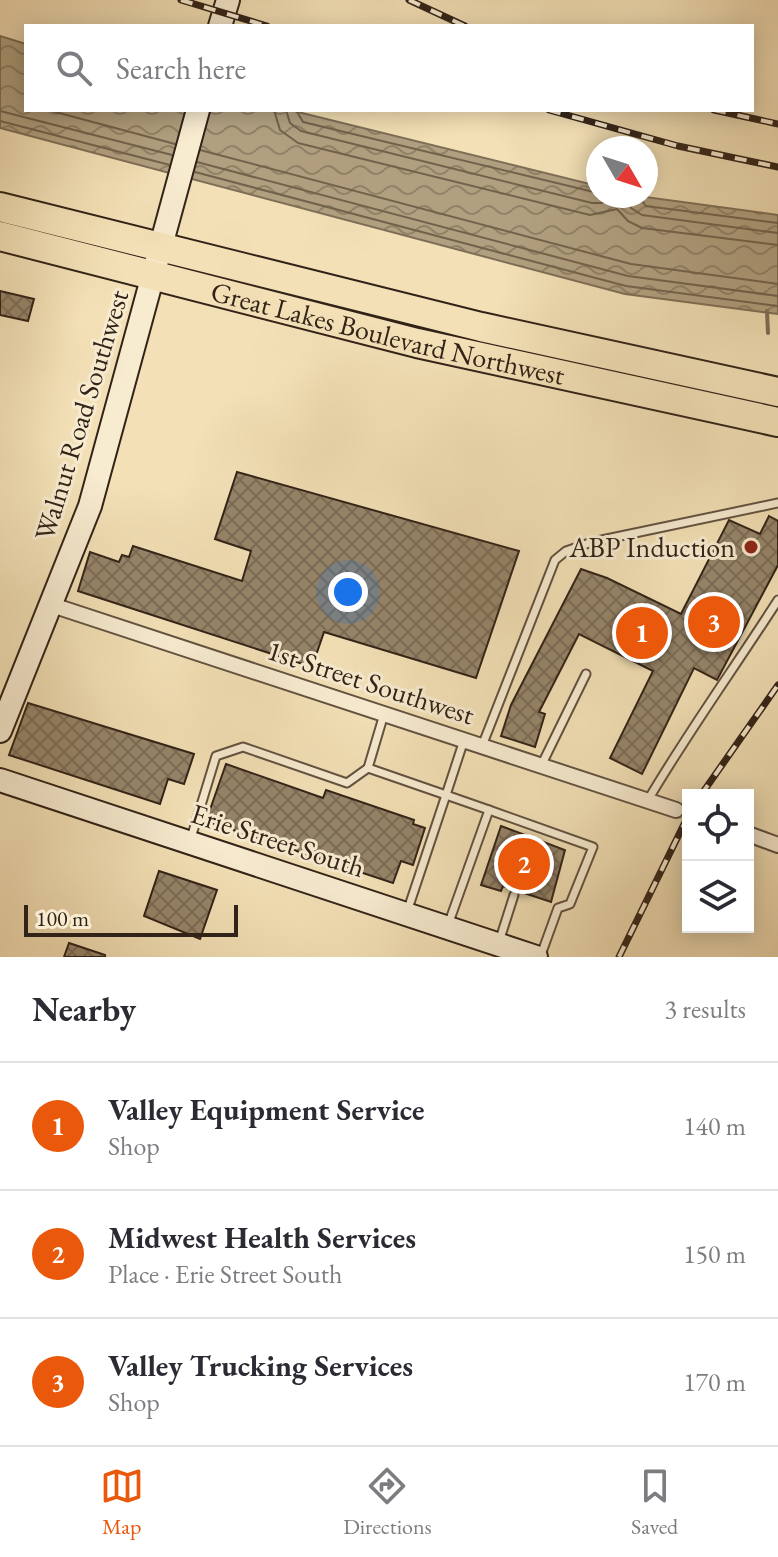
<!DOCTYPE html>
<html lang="en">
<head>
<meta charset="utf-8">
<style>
  :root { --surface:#fff; --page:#f7f7f7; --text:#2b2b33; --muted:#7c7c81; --line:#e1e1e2; --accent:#ea580c }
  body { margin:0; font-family:"EB Garamond",serif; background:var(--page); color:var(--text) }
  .controls { position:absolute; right:24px; bottom:24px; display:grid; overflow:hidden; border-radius:0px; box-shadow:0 4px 20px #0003 }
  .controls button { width:72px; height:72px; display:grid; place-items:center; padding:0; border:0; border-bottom:2px solid var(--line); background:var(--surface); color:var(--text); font:40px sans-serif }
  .compass { position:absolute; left:586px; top:136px; width:72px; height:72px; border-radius:50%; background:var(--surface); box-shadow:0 4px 20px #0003; rotate:129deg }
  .scale { position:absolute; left:24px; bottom:20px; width:214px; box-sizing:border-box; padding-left:8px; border:4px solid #322318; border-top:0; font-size:22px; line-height:28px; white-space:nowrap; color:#322318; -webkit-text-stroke:6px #f7ebd0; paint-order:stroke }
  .you { position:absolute; left:348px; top:592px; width:28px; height:28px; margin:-20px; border:6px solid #fff; border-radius:50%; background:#1a73e8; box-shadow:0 0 0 12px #1a73e833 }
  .badge { display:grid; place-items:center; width:52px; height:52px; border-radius:50%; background:var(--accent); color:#fff; font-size:26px; font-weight:700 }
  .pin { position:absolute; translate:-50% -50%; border:4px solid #fff; box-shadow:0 2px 8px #0006 }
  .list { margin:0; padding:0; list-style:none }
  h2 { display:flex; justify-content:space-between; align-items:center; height:104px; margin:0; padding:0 32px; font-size:34px }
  h2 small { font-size:26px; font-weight:400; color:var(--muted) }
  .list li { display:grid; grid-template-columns:52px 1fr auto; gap:24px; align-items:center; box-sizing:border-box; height:128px; padding:0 32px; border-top:2px solid var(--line) }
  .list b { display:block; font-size:30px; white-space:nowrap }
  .list p { margin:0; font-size:26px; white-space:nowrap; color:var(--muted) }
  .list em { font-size:26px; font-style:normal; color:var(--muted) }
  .icon { flex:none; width:44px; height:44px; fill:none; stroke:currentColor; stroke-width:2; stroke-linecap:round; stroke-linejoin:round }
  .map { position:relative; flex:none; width:778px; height:957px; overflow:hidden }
  .search { position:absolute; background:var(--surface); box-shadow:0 4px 20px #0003; left:24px; right:24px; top:24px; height:88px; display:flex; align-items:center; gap:20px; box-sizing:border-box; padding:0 28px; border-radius:0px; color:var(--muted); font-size:30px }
  .sheet { height:488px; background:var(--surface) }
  nav { display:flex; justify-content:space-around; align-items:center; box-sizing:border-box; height:112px; border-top:2px solid var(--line); background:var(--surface); font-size:22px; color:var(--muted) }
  nav a { display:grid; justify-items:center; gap:4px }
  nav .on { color:var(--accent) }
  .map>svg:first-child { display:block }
  .water { fill:url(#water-waves); stroke:#7e6e56; stroke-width:2 }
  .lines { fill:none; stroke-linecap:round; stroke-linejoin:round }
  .shore { stroke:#72624c; stroke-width:2 }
  .stream { stroke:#7e6e56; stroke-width:4 }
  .building { fill:url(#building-cross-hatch); stroke:#322318; stroke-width:2 }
  .street-tunnel { stroke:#ccba96; stroke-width:14; stroke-dasharray:14 7; stroke-linecap:butt }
  .lane-casing { stroke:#625240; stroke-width:11 }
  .street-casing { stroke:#625240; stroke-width:18 }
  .secondary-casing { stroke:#322318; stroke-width:26 }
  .highway-casing { stroke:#322318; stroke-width:32 }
  .lane { stroke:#f7ebd0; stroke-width:7 }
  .street { stroke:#f7ebd0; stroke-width:14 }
  .secondary { stroke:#f7ebd0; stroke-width:22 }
  .highway { stroke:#f3e0b6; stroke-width:28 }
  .rail-casing { stroke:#322318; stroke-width:7 }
  .rail { stroke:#f7ebd0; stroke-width:4; stroke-dasharray:12; stroke-linecap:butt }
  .poi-dot { fill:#8f2418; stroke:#f7ebd0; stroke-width:3 }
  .labels { text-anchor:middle; stroke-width:6; stroke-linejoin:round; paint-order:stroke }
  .street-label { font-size:28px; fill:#322318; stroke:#f7ebd0 }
  .poi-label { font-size:28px; fill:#322318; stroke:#f7ebd0; text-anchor:end }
</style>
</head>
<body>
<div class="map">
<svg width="778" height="957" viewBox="0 0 778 957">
  <defs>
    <pattern id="water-waves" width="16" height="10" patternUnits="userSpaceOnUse" patternTransform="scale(2)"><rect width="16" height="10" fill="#b1a080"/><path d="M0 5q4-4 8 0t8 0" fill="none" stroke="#918268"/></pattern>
    <pattern id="building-cross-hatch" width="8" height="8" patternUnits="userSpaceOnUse" patternTransform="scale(2)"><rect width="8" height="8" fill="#96856a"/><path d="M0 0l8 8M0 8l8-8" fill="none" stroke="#7b6c56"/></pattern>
  </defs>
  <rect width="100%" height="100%" fill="#f3e0b6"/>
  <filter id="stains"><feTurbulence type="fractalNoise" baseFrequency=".0025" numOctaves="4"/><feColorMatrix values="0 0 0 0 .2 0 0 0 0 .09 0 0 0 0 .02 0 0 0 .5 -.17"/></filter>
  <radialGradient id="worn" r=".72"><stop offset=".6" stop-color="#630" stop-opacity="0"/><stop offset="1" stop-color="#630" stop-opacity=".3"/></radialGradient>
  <polygon class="water" points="0,36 26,44 26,110 290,110 598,186 598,196 638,196 778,215 778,314 625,294 0,128"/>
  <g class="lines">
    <g class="shore">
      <polyline points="48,110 175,144"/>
      <polyline points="274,110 280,130 298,143 590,215 617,209 628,221 642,228 778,245"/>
      <polyline points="286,110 290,123 301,131 592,203 602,203 612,196"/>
      <polyline points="296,110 303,122 598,193"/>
      <polyline points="0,111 172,155"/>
      <polyline points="0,121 170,165"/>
      <polyline points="200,150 631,264 778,284"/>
      <polyline points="197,162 628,276 778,296"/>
      <polyline points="195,172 626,286 778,306"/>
      <polyline points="628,196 631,208 642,215 778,233"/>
      <polyline points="638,196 646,206 778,223"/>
    </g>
    <polyline class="stream" points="767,311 768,333"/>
  </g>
  <g class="building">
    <polygon points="0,291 34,299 28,321 0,315"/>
    <polygon points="237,472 519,551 476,678 324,632 312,667 78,591 90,552 119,562 122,555 129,557 133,546 242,581 251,551 215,539"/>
    <polygon points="769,516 778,521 778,565 717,680 694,668 642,774 610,758 653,671 579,634 539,712 545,714 535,747 501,736 511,705 581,569 607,578 681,614 729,520 760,534"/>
    <polygon points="28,703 194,754 184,784 168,779 160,804 9,755"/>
    <polygon points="226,764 323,798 326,790 414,820 413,824 425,828 413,865 401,861 393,883 206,821"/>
    <polygon points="501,826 565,850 551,902 503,886 501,891 481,885"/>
    <polygon points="159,871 217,890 200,939 144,916"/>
    <polygon points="69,943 105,955 105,957 64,957"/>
  </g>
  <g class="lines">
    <polyline class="street-tunnel" points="676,810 688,814"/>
    <g class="lane-casing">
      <g id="lane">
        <polyline points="384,714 368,768 446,795 464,740"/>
        <polyline points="482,746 555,560 566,551 592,542 778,503"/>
        <polyline points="541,766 586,674"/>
        <path d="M648,800C688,732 735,667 778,600"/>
        <polyline points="489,810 593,847 570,904 558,908 541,955"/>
        <polyline points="191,838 216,756 243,747 347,783 368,768"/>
        <polyline points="407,912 446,795 489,810 448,925"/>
        <polyline points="499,942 514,895"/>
      </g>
    </g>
    <g class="street-casing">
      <g id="street">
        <polyline points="49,604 676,810"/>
        <polyline points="748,834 778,845"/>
      </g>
    </g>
    <g class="secondary-casing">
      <g id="secondary">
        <polyline points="220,26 228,0"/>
        <polyline points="0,731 90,506 198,110"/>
        <polyline points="0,780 536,957"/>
      </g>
    </g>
    <g class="highway-casing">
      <g id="highway">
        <polyline points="0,207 481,327 778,392"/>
        <path id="s1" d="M0,236L417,343L778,422"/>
      </g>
    </g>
    <use href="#lane" class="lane"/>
    <use href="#street" class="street"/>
    <use href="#secondary" class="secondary"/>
    <use href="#highway" class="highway"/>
    <g class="rail-casing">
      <g id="rail">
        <polyline points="181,0 267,26"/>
        <polyline points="409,0 465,26"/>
        <polyline points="549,110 678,146 778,167"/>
        <polyline points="714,110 778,124"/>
        <polyline points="701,795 778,685"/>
        <polyline points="619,957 688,816"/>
      </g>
    </g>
    <use href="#rail" class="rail"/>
  </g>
  <circle class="poi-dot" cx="751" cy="547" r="8"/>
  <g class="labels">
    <g class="street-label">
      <text dy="10" stroke="none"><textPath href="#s1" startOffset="400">Great Lakes Boulevard Northwest</textPath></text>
      <text transform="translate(81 415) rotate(-73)" y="10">Walnut Road Southwest</text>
      <text transform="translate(371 682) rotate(18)" y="10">1st Street Southwest</text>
      <text transform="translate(278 840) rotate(18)" y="10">Erie Street South</text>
    </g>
    <g class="poi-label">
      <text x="735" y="557">ABP Induction</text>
    </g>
  </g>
  <rect width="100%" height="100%" filter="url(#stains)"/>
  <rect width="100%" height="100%" fill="url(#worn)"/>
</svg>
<div class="controls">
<button><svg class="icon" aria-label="locate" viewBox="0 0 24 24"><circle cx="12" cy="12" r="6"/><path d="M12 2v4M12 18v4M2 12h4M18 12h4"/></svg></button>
<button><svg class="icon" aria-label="layers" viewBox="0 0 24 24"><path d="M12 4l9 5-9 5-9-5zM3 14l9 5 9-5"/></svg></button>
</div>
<svg class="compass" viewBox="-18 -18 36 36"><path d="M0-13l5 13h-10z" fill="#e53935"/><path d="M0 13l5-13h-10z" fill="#7c7c81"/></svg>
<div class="scale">100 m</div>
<div class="you"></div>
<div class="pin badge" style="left:642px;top:633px">1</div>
<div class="pin badge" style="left:524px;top:864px">2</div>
<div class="pin badge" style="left:714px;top:622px">3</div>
<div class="search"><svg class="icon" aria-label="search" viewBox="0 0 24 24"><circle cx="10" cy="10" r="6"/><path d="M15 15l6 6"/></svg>Search here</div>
</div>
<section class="sheet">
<h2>Nearby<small>3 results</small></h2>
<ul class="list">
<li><span class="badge">1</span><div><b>Valley Equipment Service</b><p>Shop</p></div><em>140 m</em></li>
<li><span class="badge">2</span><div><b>Midwest Health Services</b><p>Place · Erie Street South</p></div><em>150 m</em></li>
<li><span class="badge">3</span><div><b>Valley Trucking Services</b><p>Shop</p></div><em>170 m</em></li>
</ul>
</section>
<nav>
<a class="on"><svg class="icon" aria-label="map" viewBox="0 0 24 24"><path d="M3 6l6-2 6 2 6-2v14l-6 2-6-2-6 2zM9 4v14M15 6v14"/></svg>Map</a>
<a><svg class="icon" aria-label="directions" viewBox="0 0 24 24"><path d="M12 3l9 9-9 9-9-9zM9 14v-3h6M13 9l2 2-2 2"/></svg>Directions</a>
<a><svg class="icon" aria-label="saved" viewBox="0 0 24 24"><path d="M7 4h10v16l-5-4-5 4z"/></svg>Saved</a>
</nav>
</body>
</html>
